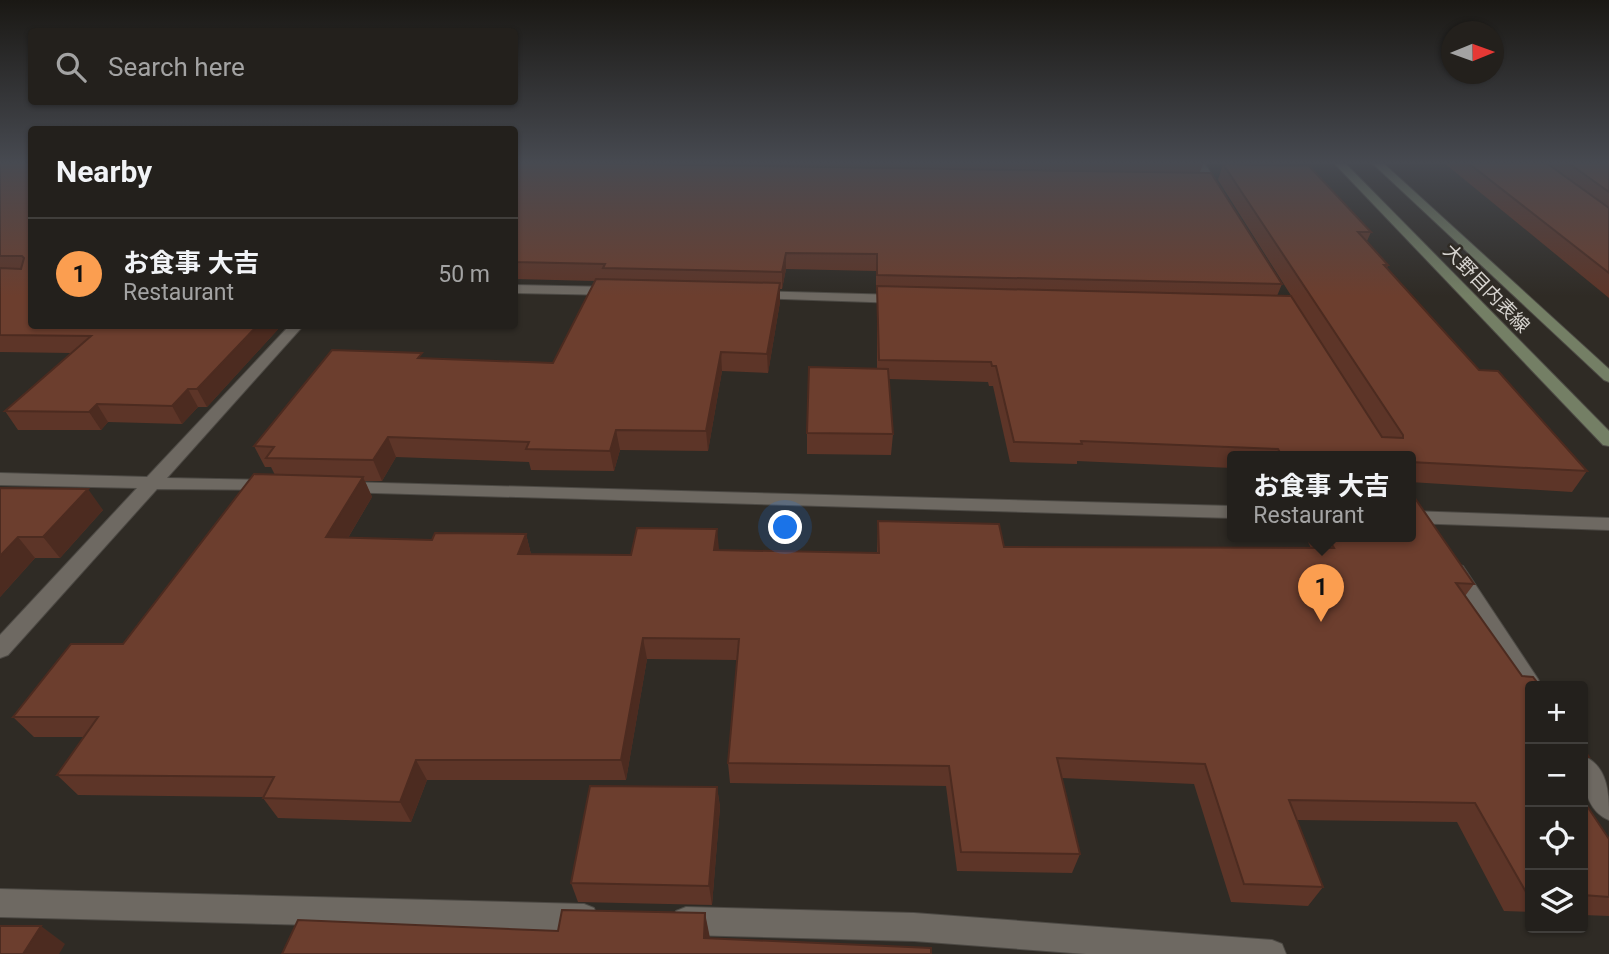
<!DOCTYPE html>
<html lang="en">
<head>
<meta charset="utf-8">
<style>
  :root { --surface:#23201c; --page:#2b2825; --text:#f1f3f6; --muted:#a3a3a3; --line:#403e3b; --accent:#fb9e50 }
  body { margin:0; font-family:Roboto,"Noto Sans JP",sans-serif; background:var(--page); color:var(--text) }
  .controls { position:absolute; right:21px; bottom:21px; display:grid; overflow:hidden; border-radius:7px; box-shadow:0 2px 5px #0004 }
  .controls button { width:63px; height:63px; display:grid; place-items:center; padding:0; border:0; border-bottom:2px solid var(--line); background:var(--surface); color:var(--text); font:35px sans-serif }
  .compass { position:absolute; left:1441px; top:21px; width:63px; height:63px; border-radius:50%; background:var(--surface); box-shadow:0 2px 5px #0004; rotate:89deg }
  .you { position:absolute; left:786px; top:528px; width:24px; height:24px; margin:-18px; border:5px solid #fff; border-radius:50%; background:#1a73e8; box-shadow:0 0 0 10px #1a73e833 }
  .badge { display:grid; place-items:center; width:46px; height:46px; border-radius:50%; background:var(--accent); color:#111; font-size:23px; font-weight:700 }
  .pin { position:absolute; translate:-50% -58px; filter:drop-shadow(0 2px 4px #0008) }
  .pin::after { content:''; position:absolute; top:37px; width:24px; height:21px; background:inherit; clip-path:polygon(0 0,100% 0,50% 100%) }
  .popup { position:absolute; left:1227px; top:451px; width:189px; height:91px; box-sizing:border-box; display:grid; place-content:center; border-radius:7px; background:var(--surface); filter:drop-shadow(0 2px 5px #0005); font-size:23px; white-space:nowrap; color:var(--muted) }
  .popup b { font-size:26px; color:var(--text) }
  .popup::after { content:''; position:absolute; left:50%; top:100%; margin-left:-14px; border:14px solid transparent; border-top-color:var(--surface) }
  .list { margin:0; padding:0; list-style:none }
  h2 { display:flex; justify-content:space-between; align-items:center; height:91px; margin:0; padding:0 28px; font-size:30px }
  h2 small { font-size:23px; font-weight:400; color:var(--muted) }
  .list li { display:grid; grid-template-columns:46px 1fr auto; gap:21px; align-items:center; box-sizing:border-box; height:112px; padding:0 28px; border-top:2px solid var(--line) }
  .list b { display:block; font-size:26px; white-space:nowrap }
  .list p { margin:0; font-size:23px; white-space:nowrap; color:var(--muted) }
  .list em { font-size:23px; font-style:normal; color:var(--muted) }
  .icon { flex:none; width:38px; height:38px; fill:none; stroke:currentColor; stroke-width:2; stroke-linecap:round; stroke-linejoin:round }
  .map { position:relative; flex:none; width:1609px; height:954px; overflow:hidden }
  .search { position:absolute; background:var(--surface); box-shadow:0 2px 5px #0004; left:28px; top:28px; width:490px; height:77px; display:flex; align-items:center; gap:18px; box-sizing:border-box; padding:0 24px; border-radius:7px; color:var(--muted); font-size:26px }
  .panel { position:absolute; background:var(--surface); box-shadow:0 2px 5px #0004; left:28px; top:126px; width:490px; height:203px; border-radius:7px }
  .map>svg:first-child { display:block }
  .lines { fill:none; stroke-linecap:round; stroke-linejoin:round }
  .lane-casing { stroke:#4c4944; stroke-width:2 }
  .secondary-casing { stroke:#4c4944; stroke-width:2 }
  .lane { fill:#6e6962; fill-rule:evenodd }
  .secondary { fill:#747f65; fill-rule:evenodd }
  .wall { fill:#5d3528 }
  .shaded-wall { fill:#4c2b20 }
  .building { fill:#6c3e2e; stroke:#4c2b20; stroke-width:2 }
  .labels { text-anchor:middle; stroke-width:5; stroke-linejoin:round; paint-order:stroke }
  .far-street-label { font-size:19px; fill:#d6d3cf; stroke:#2f2b25 }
</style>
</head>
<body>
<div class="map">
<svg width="1609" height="954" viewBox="0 0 1609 954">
  <rect width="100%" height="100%" fill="#2f2b25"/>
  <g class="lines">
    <g class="lane-casing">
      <g id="lane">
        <polygon points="1194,162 1204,162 1216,182 1215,184 1207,184"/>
        <polygon points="514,285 612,287 619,291 612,295 514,293"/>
        <polygon points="756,291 899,295 906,299 899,303 751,298 751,292"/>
        <polygon points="289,326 303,326 167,478 270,480 276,482 279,486 276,490 157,489 8,655 0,658 0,635 137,488 0,485 0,473 147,477"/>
        <polygon points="347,482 1232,506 1232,518 341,492 338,488 341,484"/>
        <polygon points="1410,511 1609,518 1609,530 1410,523"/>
        <polygon points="1456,564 1463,566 1538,679 1541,686 1530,686 1530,695 1522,693 1449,576 1446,571 1449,566"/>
        <path d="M1583,756C1609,766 1609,796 1609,820C1584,810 1582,779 1583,756Z"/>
        <polygon points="0,889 584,904 594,908 598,918 594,928 584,932 0,917"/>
        <polygon points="686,907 914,913 1272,940 1282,944 1286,954 1086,954 914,941 686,935 676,931 672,921 676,911"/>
      </g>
    </g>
    <g class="secondary-casing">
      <g id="secondary">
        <polygon points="1333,162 1344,162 1609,431 1609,446 1603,445"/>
        <polygon points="1371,162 1382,162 1609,369 1609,382 1604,380"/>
      </g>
    </g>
    <use href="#lane" class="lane"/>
    <use href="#secondary" class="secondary"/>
  </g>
  <g class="wall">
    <polygon points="0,162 32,162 32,326 281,326 207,407 198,407 182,424 108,422 101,430 18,430 5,411 71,353 0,352"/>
    <polygon points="514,162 1204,162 1200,172 1282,284 1277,296 1357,400 1218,180 1223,164 1371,232 1367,241 1388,265 1387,268 1479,370 1587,471 1572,492 1410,482 1410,456 1232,456 1232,468 1077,461 1077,464 1010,462 993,386 989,386 988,382 889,379 893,434 891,455 807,454 807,433 877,368 877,291 876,291 876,271 786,269 782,289 780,289 780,302 768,373 722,371 708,451 620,450 614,471 531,470 529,462 396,457 382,481 365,481 372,497 348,538 432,540 526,534 531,554 631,555 719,550 877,553 878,521 1004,547 1311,548 1305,536 1410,536 1474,584 1465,596 1522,676 1530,686 1530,912 1504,911 1457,822 1297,820 1323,887 1308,906 1231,902 1194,784 1062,778 1080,854 1072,873 957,871 946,786 730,783 728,763 737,660 647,659 626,780 427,780 411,822 278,818 263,798 264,797 78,795 57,775 84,737 34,737 13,717 123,644 275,475 271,467 265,467 254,446 424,359 553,363 595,281 514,279"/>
    <polygon points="1443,162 1609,162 1609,298"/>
    <polygon points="0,488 103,510 60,558 35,558 0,597"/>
    <polygon points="1583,748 1589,757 1583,763"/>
    <polygon points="717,787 720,807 712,905 578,902 571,883"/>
    <polygon points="1583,800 1609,839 1609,916 1583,915"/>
  </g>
  <g class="shaded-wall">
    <polygon points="786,253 786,269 782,289 782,272"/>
    <polygon points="780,283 780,302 768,373 767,354"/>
    <polygon points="257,326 281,326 207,407 197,389"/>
    <polygon points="721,352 722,371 708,451 706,431"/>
    <polygon points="188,389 198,407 182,424 172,406"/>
    <polygon points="97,404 108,422 101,430 89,412"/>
    <polygon points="616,430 620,450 614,471 610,451"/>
    <polygon points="388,437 396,457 382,481 373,460"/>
    <polygon points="363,477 372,497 336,558 326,537"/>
    <polygon points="88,489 103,510 60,558 43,537"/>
    <polygon points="717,529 719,549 716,571 714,550"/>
    <polygon points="526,534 531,555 518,554"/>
    <polygon points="18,537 35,558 0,597 0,556"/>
    <polygon points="643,638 647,659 626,780 621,760"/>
    <polygon points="416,760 427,780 411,822 400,802"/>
    <polygon points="717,787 720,807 712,905 709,886"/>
    <polygon points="705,913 710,938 704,938"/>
    <polygon points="41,926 65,944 59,954 23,954"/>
  </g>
  <g class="building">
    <polygon points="0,162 32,162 32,326 257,326 197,389 188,389 172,406 97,404 89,412 5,411 91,336 0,335 0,268 21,269 24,258 22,256 0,256"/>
    <polygon points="514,162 1211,173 1282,284 877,275 877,254 786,253 782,272 603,268 605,264 514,262"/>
    <polygon points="1467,162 1545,162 1609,208 1609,273"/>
    <polygon points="1567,162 1609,162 1609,192"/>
    <polygon points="1223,164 1309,166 1371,232 1358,232 1388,265 1384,265 1479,370 1498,371 1587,471 1410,462 1410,456 1282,456 1278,449 1081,441 1082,444 1014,442 996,366 992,366 991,362 879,360 877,286 1291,296 1382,437 1403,438 1403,435"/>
    <polygon points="596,279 780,283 767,354 721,352 706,431 616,430 610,451 526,449 529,442 388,437 373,460 266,458 274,447 254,446 332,350 422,353 418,358 553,363"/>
    <polygon points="809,367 888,369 893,434 807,433"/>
    <polygon points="254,474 363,477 326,537 432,540 435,533 526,534 518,554 631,555 637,528 717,529 714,550 879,553 878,521 999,524 1004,547 1334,548 1327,536 1410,536 1410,491 1474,584 1456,583 1522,676 1533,677 1540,686 1530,686 1530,892 1526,892 1475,803 1289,800 1323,887 1244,884 1205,764 1057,758 1080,854 961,852 949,766 728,763 739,639 643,638 621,760 416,760 400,802 263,798 274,777 57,775 98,717 13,717 71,644 123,644"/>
    <polygon points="0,488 88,489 43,537 18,537 0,556"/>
    <polygon points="1583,748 1589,757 1583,757"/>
    <polygon points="590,786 717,787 709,886 571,883"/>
    <polygon points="1583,800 1609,839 1609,897 1583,895"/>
    <polygon points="562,910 705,913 704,938 931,948 931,954 282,954 298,920 558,931"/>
    <polygon points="0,926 41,926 23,954 0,954"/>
  </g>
  <linearGradient id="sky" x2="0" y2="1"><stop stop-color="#1a1814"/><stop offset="0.55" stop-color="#474a51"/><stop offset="1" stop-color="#474a51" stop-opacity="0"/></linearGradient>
  <rect width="1609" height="296" fill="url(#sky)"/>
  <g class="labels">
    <g class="far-street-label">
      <text transform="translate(1487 288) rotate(46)" y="7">大野目内表線</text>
    </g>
  </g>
</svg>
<div class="controls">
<button>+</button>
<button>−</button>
<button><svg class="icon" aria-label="locate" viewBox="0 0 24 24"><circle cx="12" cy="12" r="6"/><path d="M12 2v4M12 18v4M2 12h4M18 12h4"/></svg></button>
<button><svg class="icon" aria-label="layers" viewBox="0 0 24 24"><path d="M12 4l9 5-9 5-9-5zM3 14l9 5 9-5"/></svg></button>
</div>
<svg class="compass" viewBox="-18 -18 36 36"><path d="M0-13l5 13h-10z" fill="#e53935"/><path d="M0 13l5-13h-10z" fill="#a3a3a3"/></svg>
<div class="you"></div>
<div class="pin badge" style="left:1321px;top:622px">1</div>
<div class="popup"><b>お食事 大吉</b>Restaurant</div>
<div class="search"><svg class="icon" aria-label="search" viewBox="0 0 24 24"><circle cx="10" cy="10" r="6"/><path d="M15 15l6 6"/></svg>Search here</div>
<section class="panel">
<h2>Nearby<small></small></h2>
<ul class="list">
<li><span class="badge">1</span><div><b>お食事 大吉</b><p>Restaurant</p></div><em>50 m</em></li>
</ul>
</section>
</div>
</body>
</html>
